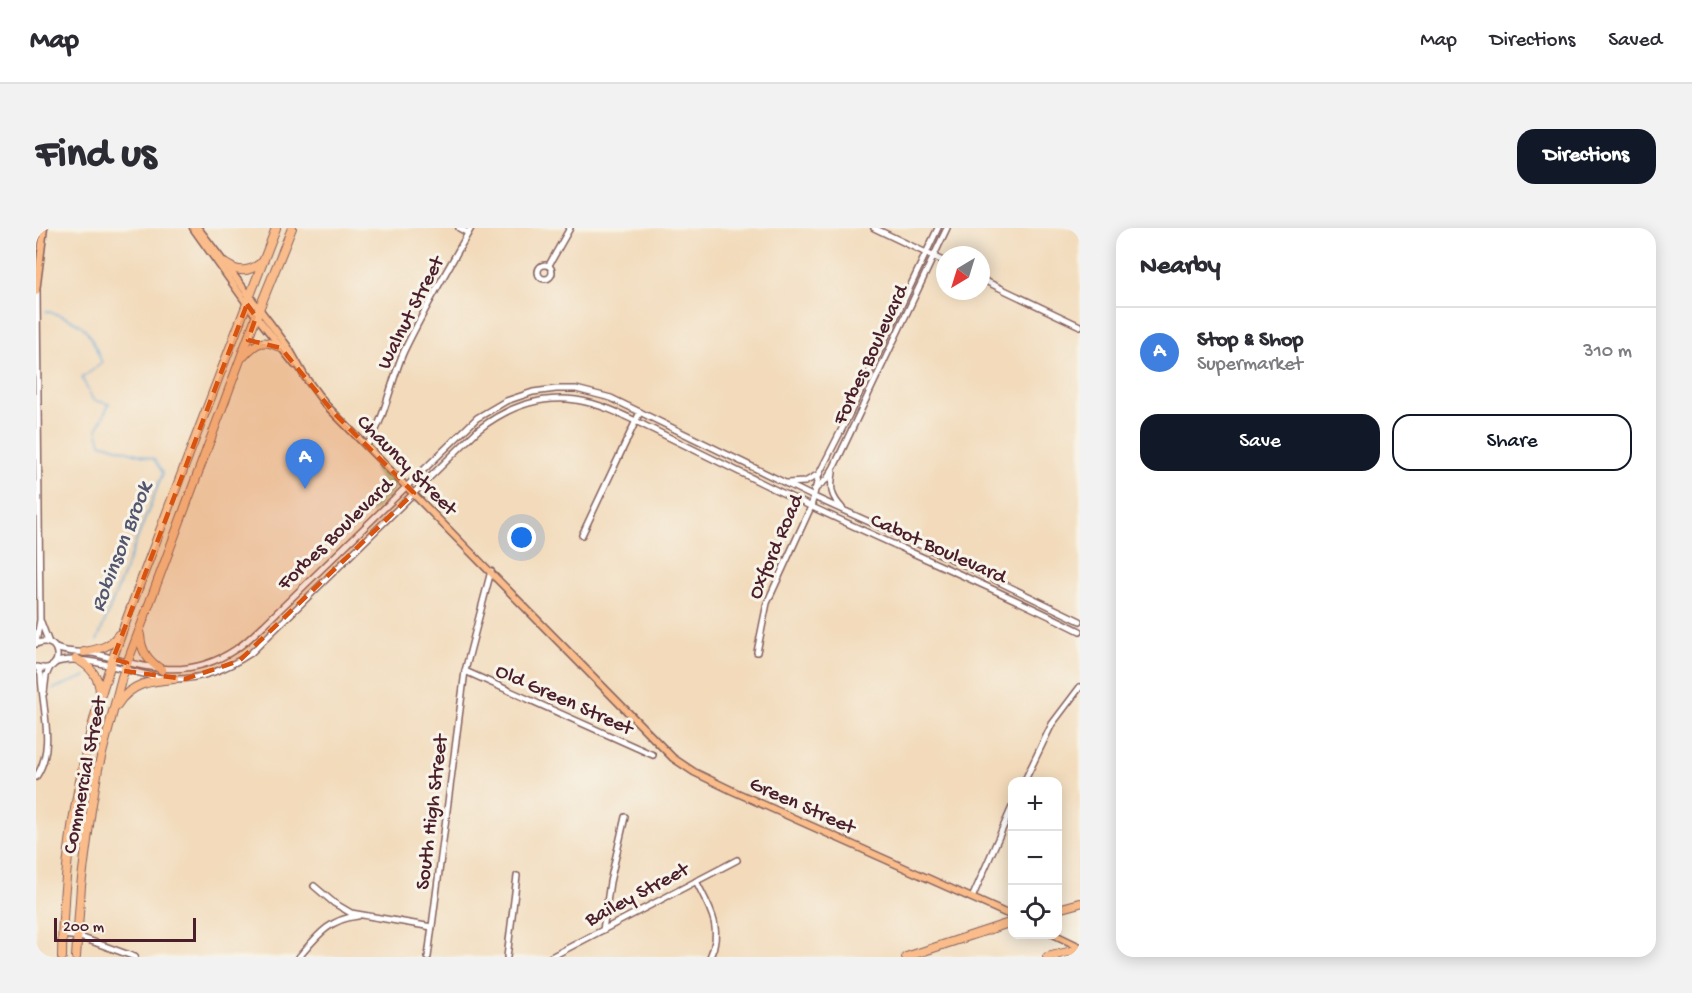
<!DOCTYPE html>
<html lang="en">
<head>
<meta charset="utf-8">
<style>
  :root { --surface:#fff; --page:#f2f2f3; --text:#2b2b33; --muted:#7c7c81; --line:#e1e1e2; --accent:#111827 }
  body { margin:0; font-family:"Gochi Hand",sans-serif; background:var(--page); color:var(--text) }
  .controls { position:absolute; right:18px; bottom:18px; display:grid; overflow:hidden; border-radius:12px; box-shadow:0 3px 15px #0003 }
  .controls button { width:54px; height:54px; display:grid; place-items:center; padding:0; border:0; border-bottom:2px solid var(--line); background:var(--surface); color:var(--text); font:30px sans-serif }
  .compass { position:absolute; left:900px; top:18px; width:54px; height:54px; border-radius:50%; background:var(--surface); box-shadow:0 3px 15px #0003; rotate:218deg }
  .scale { position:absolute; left:18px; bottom:15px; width:142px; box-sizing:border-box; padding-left:6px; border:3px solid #4a1f2b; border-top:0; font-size:16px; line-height:21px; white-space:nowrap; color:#4a1f2b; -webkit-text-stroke:4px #f7f3e8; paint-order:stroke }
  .you { position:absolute; left:486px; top:310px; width:21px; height:21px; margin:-15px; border:4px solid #fff; border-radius:50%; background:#1a73e8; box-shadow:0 0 0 9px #1a73e833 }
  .badge { display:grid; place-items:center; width:39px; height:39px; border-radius:50%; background:var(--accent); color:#fff; font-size:20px; font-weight:700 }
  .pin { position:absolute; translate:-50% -50px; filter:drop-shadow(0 2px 3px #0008) }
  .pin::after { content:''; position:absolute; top:32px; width:21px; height:18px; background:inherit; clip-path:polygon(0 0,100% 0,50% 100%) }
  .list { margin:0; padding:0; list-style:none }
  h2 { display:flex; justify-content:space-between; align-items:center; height:78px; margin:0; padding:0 24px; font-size:26px }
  h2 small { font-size:20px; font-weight:400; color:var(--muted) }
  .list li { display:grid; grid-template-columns:39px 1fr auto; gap:18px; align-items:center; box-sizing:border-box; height:90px; padding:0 24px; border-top:2px solid var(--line) }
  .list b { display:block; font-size:22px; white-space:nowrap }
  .list p { margin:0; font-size:20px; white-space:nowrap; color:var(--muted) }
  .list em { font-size:20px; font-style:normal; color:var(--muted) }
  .actions { display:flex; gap:12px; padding:18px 24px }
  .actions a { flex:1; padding:14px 0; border:2px solid var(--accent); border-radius:18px; text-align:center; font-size:21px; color:var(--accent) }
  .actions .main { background:var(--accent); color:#fff }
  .icon { flex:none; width:33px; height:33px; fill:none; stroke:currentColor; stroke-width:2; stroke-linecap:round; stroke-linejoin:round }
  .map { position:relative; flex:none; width:1044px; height:729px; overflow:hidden; border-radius:18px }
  header { display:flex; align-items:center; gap:36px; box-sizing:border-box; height:84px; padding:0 30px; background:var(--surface); border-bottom:2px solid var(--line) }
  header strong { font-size:28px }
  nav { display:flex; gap:33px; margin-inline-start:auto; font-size:21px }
  .intro { display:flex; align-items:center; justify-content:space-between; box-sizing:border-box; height:144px; padding:0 36px }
  h1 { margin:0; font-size:42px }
  .button { padding:15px 27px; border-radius:18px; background:var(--accent); color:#fff; font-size:21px; font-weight:700 }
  main { display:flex; gap:36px; padding:0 36px }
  aside { flex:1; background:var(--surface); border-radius:18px; box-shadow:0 3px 15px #0003 }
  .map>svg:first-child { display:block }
  .forest { fill:url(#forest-firs); stroke:#706746; stroke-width:1.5 }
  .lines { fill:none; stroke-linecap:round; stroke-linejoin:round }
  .stream { stroke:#60a5d6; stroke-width:1.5 }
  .minor-casing { stroke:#85605d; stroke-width:8 }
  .major-casing { stroke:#85605d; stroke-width:9 }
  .highway-casing { stroke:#85605d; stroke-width:10 }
  .minor { stroke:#fff; stroke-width:5 }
  .major { stroke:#f9bc8a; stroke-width:6 }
  .highway { stroke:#f9bc8a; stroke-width:8 }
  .marked { fill:#d8530f; fill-opacity:0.2; stroke:#d8530f; stroke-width:4.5; stroke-dasharray:12 8; stroke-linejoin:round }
  .labels { text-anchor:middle; stroke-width:6; stroke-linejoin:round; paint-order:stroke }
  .street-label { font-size:21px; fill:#4a1f2b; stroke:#f7f3e8 }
  .water-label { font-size:22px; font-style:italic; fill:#53556f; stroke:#f7f3e8 }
</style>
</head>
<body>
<header>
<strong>Map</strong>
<nav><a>Map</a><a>Directions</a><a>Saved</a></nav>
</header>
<div class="intro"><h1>Find us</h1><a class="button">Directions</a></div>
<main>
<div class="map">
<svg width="1044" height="729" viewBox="0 0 1044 729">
  <defs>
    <pattern id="forest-firs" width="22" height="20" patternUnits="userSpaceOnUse" patternTransform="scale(1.5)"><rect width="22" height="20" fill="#96af60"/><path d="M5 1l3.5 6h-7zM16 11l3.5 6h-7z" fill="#7c8e4f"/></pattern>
  </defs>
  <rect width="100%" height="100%" fill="#f7f3e8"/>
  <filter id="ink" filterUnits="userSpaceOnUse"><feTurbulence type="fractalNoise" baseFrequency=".0167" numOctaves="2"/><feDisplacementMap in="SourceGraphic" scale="12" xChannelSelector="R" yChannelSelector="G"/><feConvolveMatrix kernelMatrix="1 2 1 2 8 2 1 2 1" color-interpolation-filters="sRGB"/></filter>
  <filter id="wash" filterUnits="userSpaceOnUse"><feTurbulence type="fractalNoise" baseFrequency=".008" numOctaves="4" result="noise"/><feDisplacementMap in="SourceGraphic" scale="24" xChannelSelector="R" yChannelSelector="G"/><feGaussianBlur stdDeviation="1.35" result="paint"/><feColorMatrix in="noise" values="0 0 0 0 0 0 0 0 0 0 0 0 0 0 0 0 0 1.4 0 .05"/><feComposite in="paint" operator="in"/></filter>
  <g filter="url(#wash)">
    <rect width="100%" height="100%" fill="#f2daba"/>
    <polygon class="forest" points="341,237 361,257 336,285 327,283 350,258 339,242"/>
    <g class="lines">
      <g class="stream">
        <path d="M10,83C49,95 51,97 66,135L46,150L57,172L73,176L61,202L65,215L118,231L127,245L61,413"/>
        <polyline points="17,461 50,448"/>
      </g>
    </g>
  </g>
  <g filter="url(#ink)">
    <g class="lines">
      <g class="minor-casing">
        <g id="minor">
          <polyline points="423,0 432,5"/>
          <polyline points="838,0 909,34"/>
          <circle cx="509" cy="44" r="7"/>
          <polyline points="513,37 534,0"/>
          <polyline points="945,51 1044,98"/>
          <path d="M330,218C347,199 356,149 368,123C388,81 412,41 435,0"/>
          <path d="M797,245C794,261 795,268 806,280"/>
          <polyline points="751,255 769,254 783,246"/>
          <polyline points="778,262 791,251 798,239 911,0"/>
          <polyline points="546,307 604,184"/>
          <polyline points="5,394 13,415"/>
          <polyline points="0,415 4,392 1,64"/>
          <path d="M0,416C26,404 30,448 1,439"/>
          <path d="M20,420C33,426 47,423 61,426C110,440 153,453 200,421C210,415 219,405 228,397L441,190L470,173L497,164L520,161H540L575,170L778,269L922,334L1044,393"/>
          <polyline points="721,424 731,375 775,279 783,246 813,187 902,0"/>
          <path d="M19,435C44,424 98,446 127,450"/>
          <polyline points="429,443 617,527"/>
          <path d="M136,451C165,452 191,441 215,425L442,202C470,180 504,167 540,172C567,176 591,189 616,201C655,220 695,240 734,259C837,309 942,352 1044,403"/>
          <polyline points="8,465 10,448 14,439"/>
          <path d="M0,549C20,519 6,481 5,447L2,440"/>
          <polyline points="988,554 1016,496 1044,459"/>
          <path d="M660,653C673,679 688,700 674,729"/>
          <polyline points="278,658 298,675 315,685 396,699"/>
          <polyline points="936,670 976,579"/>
          <polyline points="567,702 574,654 589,589"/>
          <polyline points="27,707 44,709 99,729"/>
          <path d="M263,729C281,708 293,691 322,688"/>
          <polyline points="392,729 429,443 455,343"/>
          <polyline points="471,729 481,648"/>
          <polyline points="515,729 701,632"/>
        </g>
      </g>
      <g class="major-casing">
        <g id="major">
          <polyline points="157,0 214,80 259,137"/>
          <polyline points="162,0 252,119 269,149 289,176 637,530 658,544 697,563 976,688"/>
          <polyline points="0,64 8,0"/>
          <polyline points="1017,706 1044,719"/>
        </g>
      </g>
      <g class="highway-casing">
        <g id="highway">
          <path d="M190,36C203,45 212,44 225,35"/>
          <path d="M208,128C220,114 228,110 245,120"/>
          <path d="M104,407C105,423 112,433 126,442"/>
          <path d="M48,424C63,421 73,420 82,407"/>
          <path d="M40,431C53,437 63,448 64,464"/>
          <path d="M81,477C95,455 114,453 138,451"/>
          <polyline points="1022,681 1044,675"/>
          <path d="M26,729C26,646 40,553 63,473C83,406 110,341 134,276C169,184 204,92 240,0"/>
          <polyline points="40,729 45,658 55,582 62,541 86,449 220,89 256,0"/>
          <polyline points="870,729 976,694"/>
          <polyline points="1011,729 1044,721"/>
        </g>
      </g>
      <use href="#minor" class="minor"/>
      <use href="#major" class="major"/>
      <use href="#highway" class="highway"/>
    </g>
  </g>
  <path class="marked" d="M211,76L220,89L212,112L245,120L298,185L378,265L203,433L149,451L88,443L91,435L77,431Z"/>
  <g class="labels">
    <g class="street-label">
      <text transform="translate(373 84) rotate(-63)" y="7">Walnut Street</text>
      <text transform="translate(833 126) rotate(-65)" y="7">Forbes Boulevard</text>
      <text transform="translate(372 236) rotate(45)" y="7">Chauncy Street</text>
      <text transform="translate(298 305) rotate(-44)" y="7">Forbes Boulevard</text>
      <text transform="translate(738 318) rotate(-67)" y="7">Oxford Road</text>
      <text transform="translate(903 319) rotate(24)" y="7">Cabot Boulevard</text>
      <text transform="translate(529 470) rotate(24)" y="7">Old Green Street</text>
      <text transform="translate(47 547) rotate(-79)" y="7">Commercial Street</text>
      <text transform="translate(767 576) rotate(24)" y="7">Green Street</text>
      <text transform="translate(394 584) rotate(-83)" y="7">South High Street</text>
      <text transform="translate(600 665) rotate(-28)" y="7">Bailey Street</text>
    </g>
    <g class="water-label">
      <text transform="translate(83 318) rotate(-69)" y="8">Robinson Brook</text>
    </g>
  </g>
</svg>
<div class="controls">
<button>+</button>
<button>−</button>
<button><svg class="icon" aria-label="locate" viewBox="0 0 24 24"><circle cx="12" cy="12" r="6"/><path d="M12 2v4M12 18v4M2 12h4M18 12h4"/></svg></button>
</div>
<svg class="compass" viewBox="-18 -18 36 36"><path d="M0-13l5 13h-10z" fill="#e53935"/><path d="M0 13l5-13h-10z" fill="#7c7c81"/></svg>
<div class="scale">200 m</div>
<div class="you"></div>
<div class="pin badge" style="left:269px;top:261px;background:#3f7fe0">A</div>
</div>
<aside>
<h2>Nearby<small></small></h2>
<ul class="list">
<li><span class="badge" style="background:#3f7fe0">A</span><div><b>Stop &amp; Shop</b><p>Supermarket</p></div><em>310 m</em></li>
</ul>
<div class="actions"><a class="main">Save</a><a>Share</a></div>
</aside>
</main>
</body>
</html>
